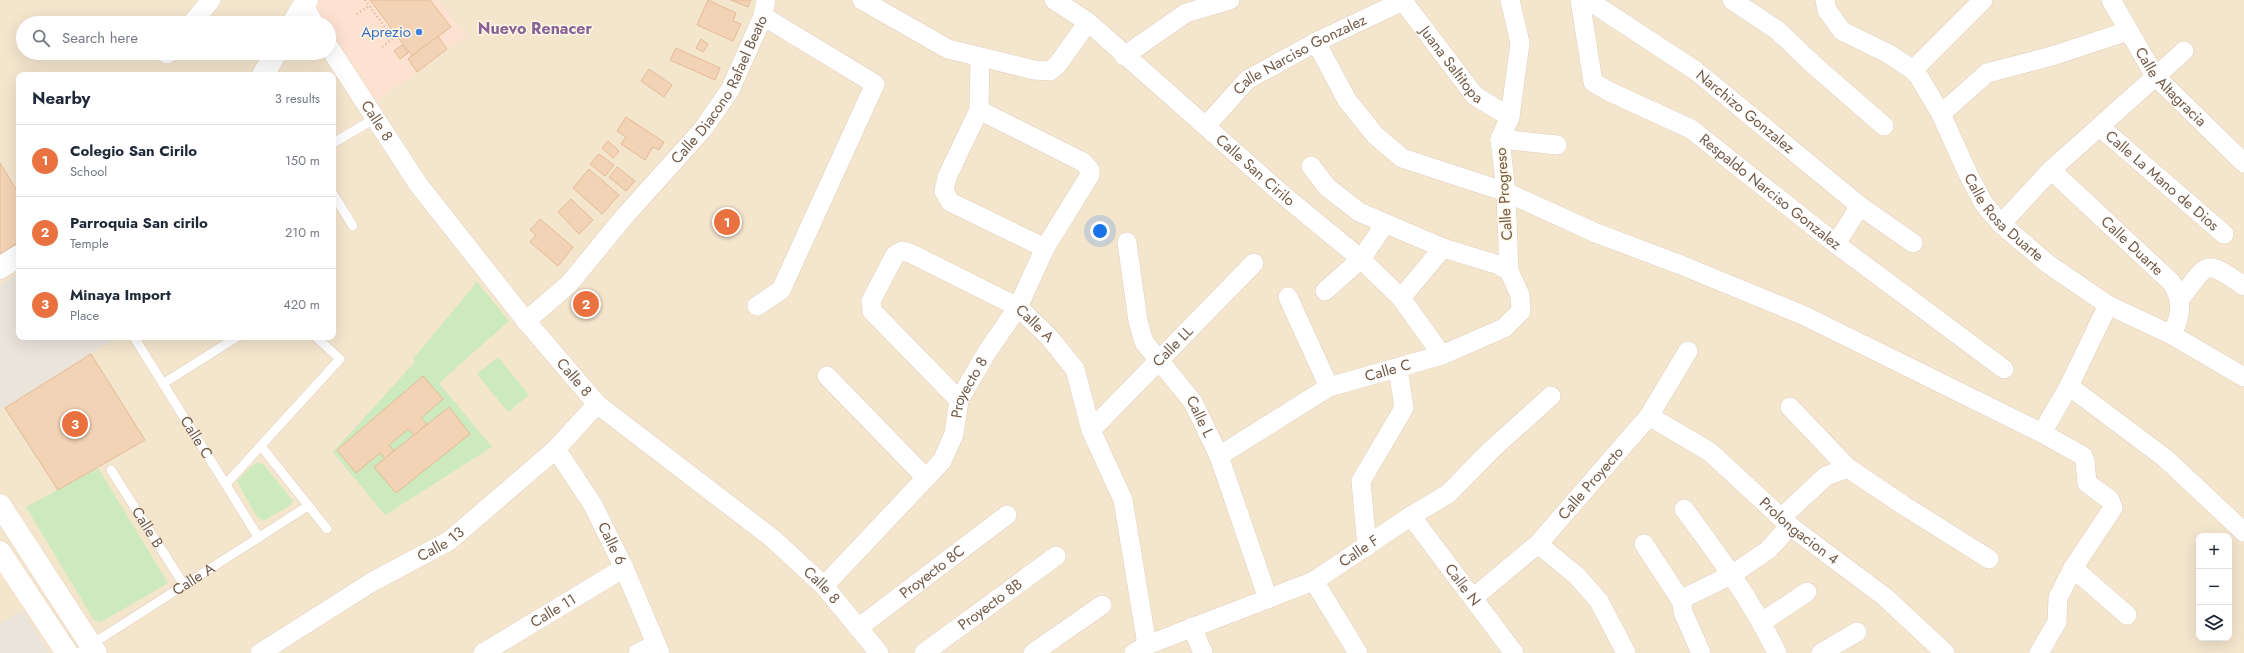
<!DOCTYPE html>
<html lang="en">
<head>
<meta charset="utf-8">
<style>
  :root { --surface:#fff; --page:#f2f2f3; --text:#1f2937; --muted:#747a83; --line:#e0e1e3; --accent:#ea7240 }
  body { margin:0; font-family:Jost,sans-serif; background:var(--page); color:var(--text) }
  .controls { position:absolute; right:12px; bottom:12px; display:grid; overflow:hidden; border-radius:8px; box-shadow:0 4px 16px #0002 }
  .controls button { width:36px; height:36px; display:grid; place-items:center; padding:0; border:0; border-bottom:1px solid var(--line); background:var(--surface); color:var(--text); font:20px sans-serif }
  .you { position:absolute; left:1100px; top:231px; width:14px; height:14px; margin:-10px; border:3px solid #fff; border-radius:50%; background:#1a73e8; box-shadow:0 0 0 6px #1a73e833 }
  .badge { display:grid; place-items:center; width:26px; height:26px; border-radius:50%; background:var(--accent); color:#fff; font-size:13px; font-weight:700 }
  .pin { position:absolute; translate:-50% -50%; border:2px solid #fff; box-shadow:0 1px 4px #0006 }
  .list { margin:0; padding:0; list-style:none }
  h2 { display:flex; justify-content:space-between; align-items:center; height:52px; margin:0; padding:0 16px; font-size:17px }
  h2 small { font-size:13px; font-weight:400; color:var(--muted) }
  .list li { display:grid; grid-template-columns:26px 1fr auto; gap:12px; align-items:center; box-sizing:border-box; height:72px; padding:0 16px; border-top:1px solid var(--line) }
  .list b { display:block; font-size:15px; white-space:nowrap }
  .list p { margin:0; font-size:13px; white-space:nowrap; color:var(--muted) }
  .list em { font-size:13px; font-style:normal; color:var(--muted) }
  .icon { flex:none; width:22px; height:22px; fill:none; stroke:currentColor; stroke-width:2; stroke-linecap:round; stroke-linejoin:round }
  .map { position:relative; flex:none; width:2244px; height:653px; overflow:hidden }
  .search { position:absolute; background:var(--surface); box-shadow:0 4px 16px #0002; left:16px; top:16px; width:320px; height:44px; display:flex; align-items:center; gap:10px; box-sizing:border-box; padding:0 14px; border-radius:22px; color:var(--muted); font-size:15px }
  .panel { position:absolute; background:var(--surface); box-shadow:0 4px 16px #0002; left:16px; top:72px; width:320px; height:268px; border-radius:8px }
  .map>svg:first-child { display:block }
  .residential { fill:#f4e5cd; fill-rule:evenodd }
  .commercial { fill:#fde2d2 }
  .industrial { fill:#eae4db }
  .green { fill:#cdeabe }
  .building { fill:#f3d3b6; stroke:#e5ba96 }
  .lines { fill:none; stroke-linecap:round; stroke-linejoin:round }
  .service-casing { stroke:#e0cfbb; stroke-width:10 }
  .minor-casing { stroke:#e0cfbb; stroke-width:20 }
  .tertiary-casing { stroke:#e0cfbb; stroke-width:23 }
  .secondary-casing { stroke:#e6d1b9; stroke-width:23 }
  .path { stroke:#d7b69a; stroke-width:2.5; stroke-dasharray:1 3; stroke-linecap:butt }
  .service { stroke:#fff; stroke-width:9 }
  .minor { stroke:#fff; stroke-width:19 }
  .tertiary { stroke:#fff; stroke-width:22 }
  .secondary { stroke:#fff; stroke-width:22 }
  .shop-dot { fill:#3f7fe0; stroke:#fff7e6; stroke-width:1.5 }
  .labels { text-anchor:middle; stroke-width:3; stroke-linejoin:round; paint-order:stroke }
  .shop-label { font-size:15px; fill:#366cbe; stroke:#fff7e6; text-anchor:end }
  .street-label { font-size:15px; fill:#735a47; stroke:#fff7e6 }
  .neighbourhood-label { font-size:16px; font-weight:bold; fill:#896297; stroke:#fff7e6 }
</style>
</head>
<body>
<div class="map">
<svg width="2244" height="653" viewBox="0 0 2244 653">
  <rect width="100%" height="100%" fill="#fdf3df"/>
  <path class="residential" d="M0,0H2244V653H0ZM23,23H329V53H23ZM19,75H333V337H19ZM2199,536H2229V638H2199Z"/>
  <polygon class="commercial" points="319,0 439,0 467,36 376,102 329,33 329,23 322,23 316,8"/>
  <g class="industrial">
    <polygon points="19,272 19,337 116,338 0,411 0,286"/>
    <polygon points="23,610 49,653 0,653 0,624"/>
  </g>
  <g class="green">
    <polygon points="477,282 509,321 439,383 492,447 385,515 333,452 415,362 413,359"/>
    <polygon points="498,357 529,395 508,412 477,374"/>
    <polygon points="259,463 264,465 293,501 289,506 263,521 257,517 237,481 254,464"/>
    <polygon points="98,468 168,583 101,622 94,620 26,507"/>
  </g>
  <g class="building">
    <polygon points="370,0 430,0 451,27 412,56"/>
    <polygon points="708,0 736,13 733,21 741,24 733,41 697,25"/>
    <polygon points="731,0 751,0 748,7"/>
    <polygon points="438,36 447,49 417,72 408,59"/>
    <polygon points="701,39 708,44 703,52 696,48"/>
    <polygon points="402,45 408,53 400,59 394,51"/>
    <polygon points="676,48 720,68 715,80 670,60"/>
    <polygon points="649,69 672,85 664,97 641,81"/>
    <polygon points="626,117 664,142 659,150 653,147 645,160 621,144 626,137 617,131"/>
    <polygon points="608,141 619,151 613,158 602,148"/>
    <polygon points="599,154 614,165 605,176 590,164"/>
    <polygon points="0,163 19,194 19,242 0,254"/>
    <polygon points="617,167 635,181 626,191 609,177"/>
    <polygon points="589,169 619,195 602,214 573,188"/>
    <polygon points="571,199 593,220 579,234 558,212"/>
    <polygon points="540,219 573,247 558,266 530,242 536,235 530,230"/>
    <polygon points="91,354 145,440 58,490 5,408"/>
    <polygon points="423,376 443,399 421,418 427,424 414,435 408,429 389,445 394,451 385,459 380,453 356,473 337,450"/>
    <polygon points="449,407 470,434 396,493 374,467"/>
  </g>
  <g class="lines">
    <g class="service-casing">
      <g id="service">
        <polyline points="333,143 374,119"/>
        <polyline points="333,194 353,226"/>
        <path id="s1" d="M134,337L259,538"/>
        <polyline points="164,383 237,337"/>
        <polyline points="261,446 327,529"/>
        <path id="s2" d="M111,470L184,585"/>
        <polyline points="226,484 340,359 316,337"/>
        <path id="s3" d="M78,653L308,506"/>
      </g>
    </g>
    <g class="minor-casing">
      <g id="minor">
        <polyline points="862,0 948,49 1034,70 1050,71 1058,64 1088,22"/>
        <path id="s4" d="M1054,0L1088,22L1282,194L1361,259L1401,298L1442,355"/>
        <path id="s5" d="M1580,0L1593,82L1608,91L1691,129L1836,244L2004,369"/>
        <path id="s6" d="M1588,0L1696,71L1860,206L1836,244"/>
        <polyline points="1732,0 1777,30 1815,66 1884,126"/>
        <path id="s7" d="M1825,0L1827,10L1842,31L1889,54L1913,70L1919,77L1941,114L1969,176L1984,204L2001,224L2048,264L2108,305L2172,335L2244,377"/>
        <path id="s8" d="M2111,0L2155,76L2244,163"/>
        <path id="s9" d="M1403,1L1475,96L1510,117"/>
        <polyline points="304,6 314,23"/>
        <polyline points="763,16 766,0"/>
        <polyline points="192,23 211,0"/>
        <polyline points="1316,42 1347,100 1375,135 1402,158 1506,192 1596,233 1681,265 1805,316 2042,433 2083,456 2085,461 2087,483 2110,500 2113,508 2073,568 2058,598 2057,622 2039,653"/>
        <path id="s10" d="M329,47L418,184L526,321L597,404L772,538L824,586L879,653"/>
        <polyline points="167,54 167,53"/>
        <polyline points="1124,56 1186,13 1230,0"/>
        <polyline points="980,58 979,110 947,177 944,191 950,202 1045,248"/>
        <polyline points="1913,70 1983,0"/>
        <polyline points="1941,114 1987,73 2052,56 2128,31"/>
        <path id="s11" d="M1206,126L1247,80L1316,42L1405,0"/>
        <path id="s12" d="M2100,127L2224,234"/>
        <polyline points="1500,139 1557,145"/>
        <polyline points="1311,166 1327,187 1359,212 1443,248 1499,265 1509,271"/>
        <path id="s13" d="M2051,170L2171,282C2184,301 2181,315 2172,335"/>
        <polyline points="1860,206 1913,243"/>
        <polyline points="2001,224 2051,170 2184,51"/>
        <path id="s14" d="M1127,242L1138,321L1144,342L1193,402L1219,456L1268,599"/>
        <polyline points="1325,291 1361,259 1385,224"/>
        <polyline points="1288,297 1329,387"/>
        <polyline points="1401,298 1443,248"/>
        <path d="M2180,299C2209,262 2203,258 2244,286"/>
        <path id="s15" d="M526,321L569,284L624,217L703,129L730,90L763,16L875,84L781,290L757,306"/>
        <polyline points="827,376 926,478"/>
        <polyline points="2069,386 2165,458 2244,532"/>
        <path id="s16" d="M959,400L872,311L871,301L895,255L902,251L910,253L1018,307L1049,337L1075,369L1091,430L1123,500L1147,645"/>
        <polyline points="1790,407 1848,468 1903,505 1989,559"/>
        <path id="s17" d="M1649,416L1710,452L1790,526L1885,597L1945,653"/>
        <path id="s18" d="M1091,430L1254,263"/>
        <polyline points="2042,433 2069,386 2108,305"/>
        <path id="s19" d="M556,449L593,505L624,568L660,653"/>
        <path id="s20" d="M1219,456L1329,387L1442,355L1504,328L1521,311L1520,295L1509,271L1506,192L1500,139L1510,117L1520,43L1510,0"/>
        <path d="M1684,509C1719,556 1752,601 1777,653"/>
        <path id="s21" d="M1411,516L1514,653"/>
        <polyline points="1782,517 1826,476 1848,468"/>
        <polyline points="1538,544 1577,576 1599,601 1626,653"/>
        <polyline points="1644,544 1682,602"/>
        <polyline points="1367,547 1361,481 1404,408 1398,368"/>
        <polyline points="2073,568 2127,615"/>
        <polyline points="1314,581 1358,653"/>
        <path id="s22" d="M824,586L942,461L954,434L959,400L987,352L1018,307L1045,248L1090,175V170L1083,162L979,110"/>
        <path id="s23" d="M1473,598L1538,544L1649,416L1688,351"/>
        <polyline points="1762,622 1807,592"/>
        <polyline points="1192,627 1203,653"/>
        <path id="s24" d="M858,628L1007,515"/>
        <path id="s25" d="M260,653L372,582L449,541L556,449L597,404"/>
        <path id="s26" d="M483,653L624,568"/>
        <polyline points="638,653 656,644"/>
        <path id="s27" d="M924,653L1056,556"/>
        <polyline points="1033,653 1102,605"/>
        <path id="s28" d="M1134,653L1147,645L1314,581L1411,516L1448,494L1490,451L1551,396"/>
        <polyline points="1701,653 1683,612 1682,602 1686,597 1733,574 1768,550 1790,526"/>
        <polyline points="1821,653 1857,632"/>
      </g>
    </g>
    <g class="tertiary-casing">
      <g id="tertiary">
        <polyline points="293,23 307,0"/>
        <polyline points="263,75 276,53"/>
        <polyline points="0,268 19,256"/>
      </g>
    </g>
    <g class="secondary-casing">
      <g id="secondary">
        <polyline points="0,505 96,653"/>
        <polyline points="0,552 67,653"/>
      </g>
    </g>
    <g class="path">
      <polyline points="365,0 393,38 382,47"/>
      <polyline points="357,14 369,6"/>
    </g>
    <use href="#service" class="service"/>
    <use href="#minor" class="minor"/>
    <use href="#tertiary" class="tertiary"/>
    <use href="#secondary" class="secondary"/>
  </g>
  <circle class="shop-dot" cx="419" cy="32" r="4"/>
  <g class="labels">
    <g class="shop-label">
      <text x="411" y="37">Aprezio</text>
    </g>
    <g class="street-label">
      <text dy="5" stroke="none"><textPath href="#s11" startOffset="120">Calle Narciso Gonzalez</textPath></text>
      <text dy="5" stroke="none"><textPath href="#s9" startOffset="80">Juana Saltitopa</textPath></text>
      <text dy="5" stroke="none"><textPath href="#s8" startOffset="106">Calle Altagracia</textPath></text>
      <text dy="5" stroke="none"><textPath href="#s15" startOffset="304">Calle Diacono Rafael Beato</textPath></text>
      <text dy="5" stroke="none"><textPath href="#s6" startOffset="193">Narchizo Gonzalez</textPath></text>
      <text dy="5" stroke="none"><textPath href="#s10" startOffset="88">Calle 8</textPath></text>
      <text dy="5" stroke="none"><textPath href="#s4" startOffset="264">Calle San Cirilo</textPath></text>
      <text dy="5" stroke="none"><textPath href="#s12" startOffset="82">Calle La Mano de Dios</textPath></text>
      <text dy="5" stroke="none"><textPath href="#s5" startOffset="293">Respaldo Narciso Gonzalez</textPath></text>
      <text transform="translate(1504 194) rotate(-94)" y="5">Calle Progreso</text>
      <text dy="5" stroke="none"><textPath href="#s7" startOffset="292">Calle Rosa Duarte</textPath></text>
      <text dy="5" stroke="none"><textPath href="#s13" startOffset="111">Calle Duarte</textPath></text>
      <text dy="5" stroke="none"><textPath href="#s16" startOffset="347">Calle A</textPath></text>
      <text dy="5" stroke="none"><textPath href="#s18" startOffset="117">Calle LL</textPath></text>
      <text dy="5" stroke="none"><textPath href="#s20" startOffset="191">Calle C</textPath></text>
      <text dy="5" stroke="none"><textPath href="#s10" startOffset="412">Calle 8</textPath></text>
      <text dy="5" stroke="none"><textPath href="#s22" startOffset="251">Proyecto 8</textPath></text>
      <text dy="5" stroke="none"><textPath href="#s14" startOffset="195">Calle L</textPath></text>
      <text dy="5" stroke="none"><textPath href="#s1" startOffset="118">Calle C</textPath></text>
      <text dy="5" stroke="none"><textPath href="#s23" startOffset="165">Calle Proyecto</textPath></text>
      <text dy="5" stroke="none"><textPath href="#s2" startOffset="68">Calle B</textPath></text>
      <text dy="5" stroke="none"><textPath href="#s17" startOffset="190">Prolongacion 4</textPath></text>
      <text dy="5" stroke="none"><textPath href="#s25" startOffset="211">Calle 13</textPath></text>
      <text dy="5" stroke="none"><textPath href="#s19" startOffset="110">Calle 6</textPath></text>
      <text dy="5" stroke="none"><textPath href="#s28" startOffset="248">Calle F</textPath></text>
      <text dy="5" stroke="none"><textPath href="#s24" startOffset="93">Proyecto 8C</textPath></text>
      <text dy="5" stroke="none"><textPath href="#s3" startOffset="137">Calle A</textPath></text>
      <text dy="5" stroke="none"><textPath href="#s21" startOffset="86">Calle N</textPath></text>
      <text dy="5" stroke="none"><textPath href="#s10" startOffset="736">Calle 8</textPath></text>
      <text dy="5" stroke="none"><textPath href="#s27" startOffset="82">Proyecto 8B</textPath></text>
      <text dy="5" stroke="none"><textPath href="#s26" startOffset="82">Calle 11</textPath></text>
    </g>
    <g class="neighbourhood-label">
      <text x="535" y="34">Nuevo Renacer</text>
    </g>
  </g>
</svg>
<div class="controls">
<button>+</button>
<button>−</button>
<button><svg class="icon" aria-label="layers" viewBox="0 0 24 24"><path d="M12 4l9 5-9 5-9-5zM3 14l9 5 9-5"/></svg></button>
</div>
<div class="you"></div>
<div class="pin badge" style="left:727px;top:222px">1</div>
<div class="pin badge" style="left:586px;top:304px">2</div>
<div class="pin badge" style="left:75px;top:424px">3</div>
<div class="search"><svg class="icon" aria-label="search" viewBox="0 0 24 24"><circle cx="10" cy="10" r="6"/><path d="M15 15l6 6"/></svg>Search here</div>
<section class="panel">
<h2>Nearby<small>3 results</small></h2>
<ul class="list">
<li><span class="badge">1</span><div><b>Colegio San Cirilo</b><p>School</p></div><em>150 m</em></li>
<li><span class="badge">2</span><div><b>Parroquia San cirilo</b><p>Temple</p></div><em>210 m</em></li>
<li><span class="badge">3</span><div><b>Minaya Import</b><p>Place</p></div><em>420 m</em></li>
</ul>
</section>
</div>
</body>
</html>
